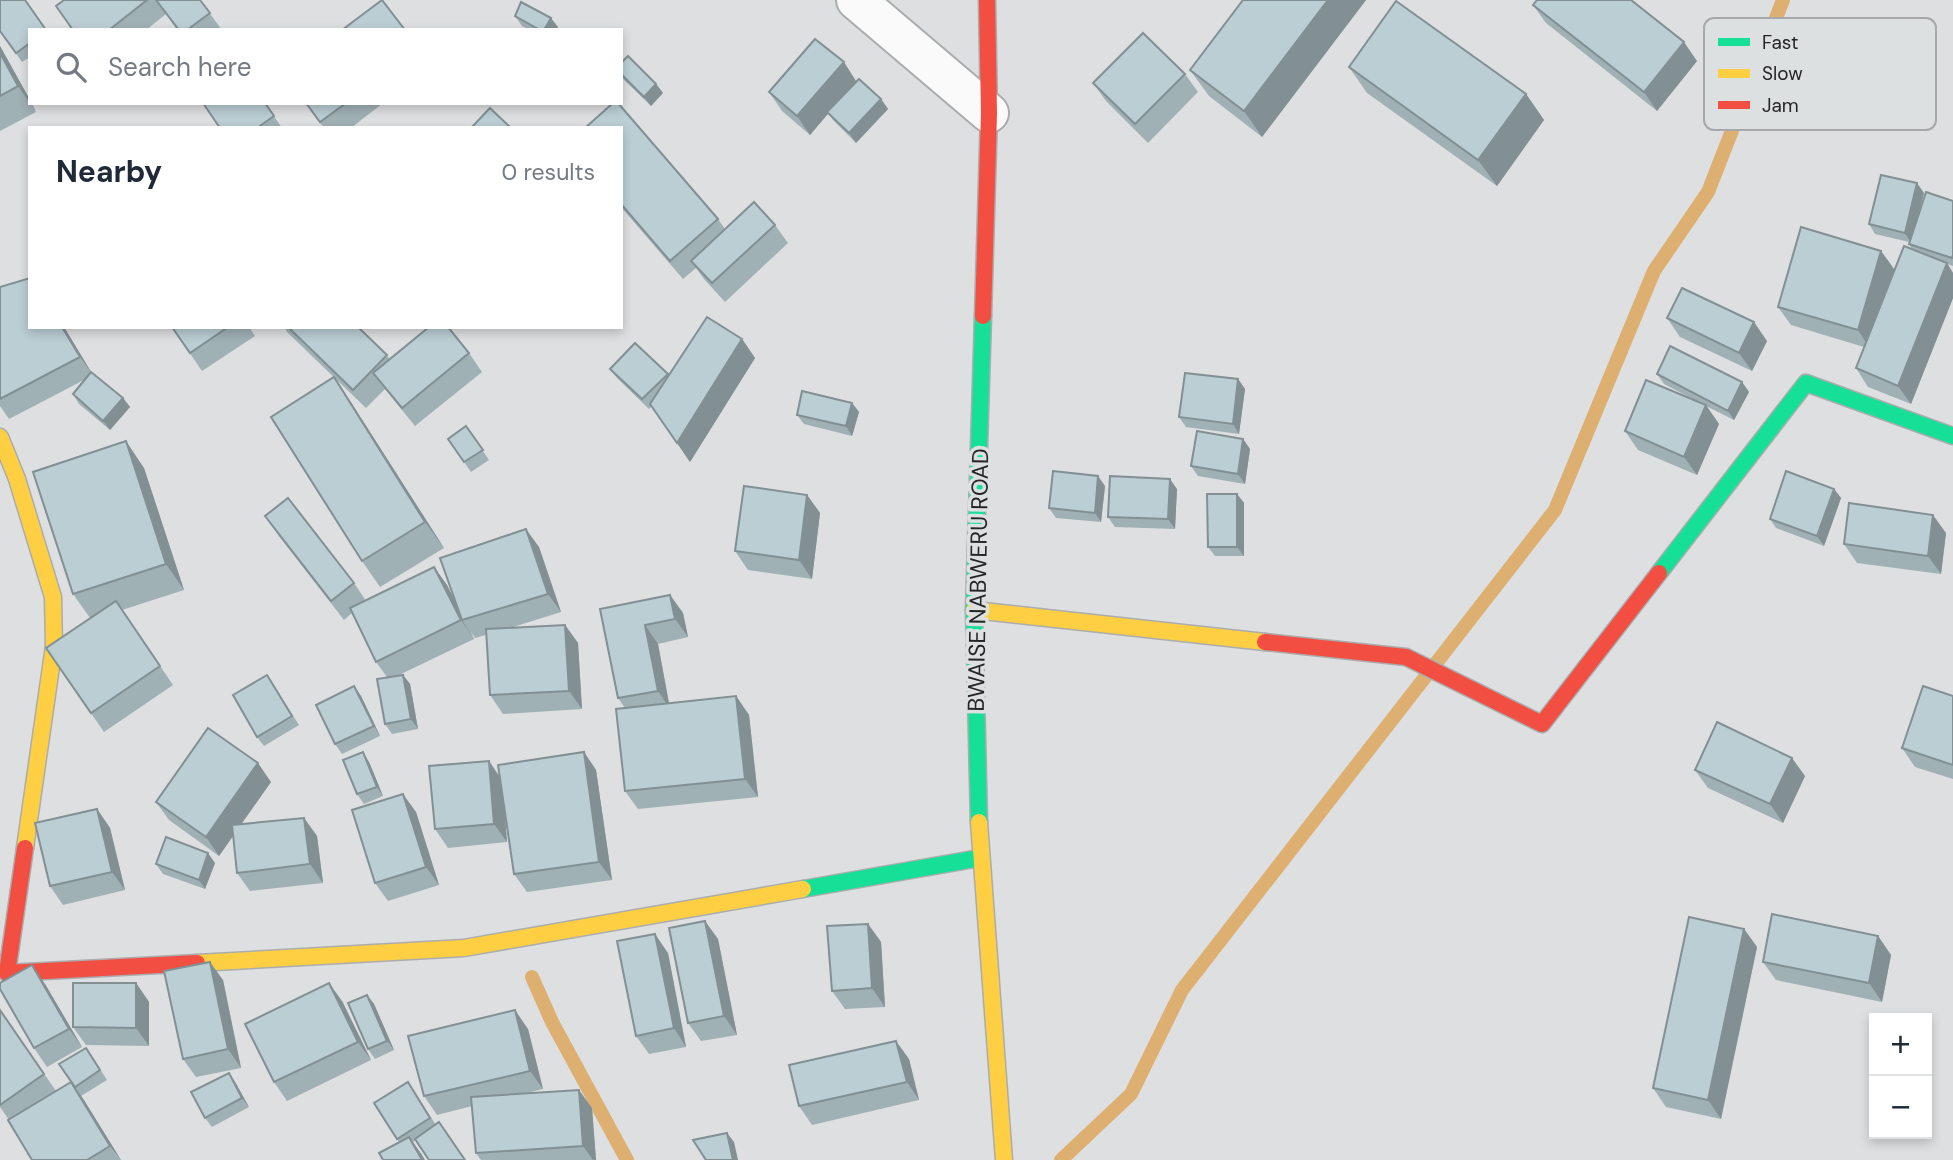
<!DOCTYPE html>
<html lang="en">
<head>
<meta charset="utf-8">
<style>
  :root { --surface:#fff; --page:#f2f2f3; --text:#1f2937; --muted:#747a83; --line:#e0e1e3 }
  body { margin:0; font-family:"DM Sans",sans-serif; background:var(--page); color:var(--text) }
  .controls { position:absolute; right:21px; bottom:21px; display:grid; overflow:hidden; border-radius:0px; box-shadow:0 4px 10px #0003 }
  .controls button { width:63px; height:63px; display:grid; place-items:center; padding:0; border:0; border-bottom:2px solid var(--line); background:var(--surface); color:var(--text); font:35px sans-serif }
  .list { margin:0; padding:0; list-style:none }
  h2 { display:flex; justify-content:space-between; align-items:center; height:91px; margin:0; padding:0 28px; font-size:30px }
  h2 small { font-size:23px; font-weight:400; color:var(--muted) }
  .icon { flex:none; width:38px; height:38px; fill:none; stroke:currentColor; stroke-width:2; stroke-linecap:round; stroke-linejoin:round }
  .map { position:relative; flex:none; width:1953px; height:1160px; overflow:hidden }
  .search { position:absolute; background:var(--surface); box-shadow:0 4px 10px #0003; left:28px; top:28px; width:595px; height:77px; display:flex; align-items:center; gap:18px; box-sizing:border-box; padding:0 24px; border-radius:0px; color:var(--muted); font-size:26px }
  .panel { position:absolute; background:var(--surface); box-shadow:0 4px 10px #0003; left:28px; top:126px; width:595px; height:203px; border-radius:0px }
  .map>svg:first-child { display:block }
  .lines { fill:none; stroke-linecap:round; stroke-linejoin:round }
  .stream { stroke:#ddaf71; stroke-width:14 }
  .street-casing { stroke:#abacad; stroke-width:42 }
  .fast-casing { stroke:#abacad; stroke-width:19 }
  .slow-casing { stroke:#abacad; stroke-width:19 }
  .jam-casing { stroke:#abacad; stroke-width:19 }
  .street { stroke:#fafafa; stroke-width:38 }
  .fast { stroke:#16e098; stroke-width:16 }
  .slow { stroke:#ffcf43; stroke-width:16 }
  .jam { stroke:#f24e42; stroke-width:16 }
  .wall { fill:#a0b1b6 }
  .shaded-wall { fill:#829094 }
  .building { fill:#baced4; stroke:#829094; stroke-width:2 }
  .labels { text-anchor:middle; stroke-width:7; stroke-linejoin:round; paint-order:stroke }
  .street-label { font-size:23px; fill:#242525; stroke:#dde0e1 }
  .key { fill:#dde0e1; stroke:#a6a8a9; stroke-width:2 }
  .key-label { font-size:19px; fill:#242525 }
</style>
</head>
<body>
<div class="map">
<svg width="1953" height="1160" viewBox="0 0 1953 1160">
  <rect width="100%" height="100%" fill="#dedfe0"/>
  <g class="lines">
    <g class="stream">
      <polyline points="532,977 552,1022 627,1160"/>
      <polyline points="1061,1160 1131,1094 1182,990 1555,510 1654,271 1708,192 1783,0"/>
    </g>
    <g class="street-casing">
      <polyline id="street" points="856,0 989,113"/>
    </g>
    <g class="fast-casing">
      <g id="fast">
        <polyline points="1659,573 1806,383 1953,436"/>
        <polyline points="979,822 974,610 983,316"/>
        <polyline points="803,889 980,858"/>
      </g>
    </g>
    <g class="slow-casing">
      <g id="slow">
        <polyline points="0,437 17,479 53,597 54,646 25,848"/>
        <polyline points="974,610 1265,642"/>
        <polyline points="979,822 1004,1160"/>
        <polyline points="197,963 464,948 803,889"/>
      </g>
    </g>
    <g class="jam-casing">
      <g id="jam">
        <polyline points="983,316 989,113 987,0"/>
        <polyline points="1265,642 1406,657 1542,724 1659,573"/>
        <polyline points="25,848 7,973 197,963"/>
      </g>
    </g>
    <use href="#street" class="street"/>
    <use href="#fast" class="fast"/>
    <use href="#slow" class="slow"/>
    <use href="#jam" class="jam"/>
  </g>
  <g class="wall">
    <polygon points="64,0 200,0 222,30 177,30 166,14 146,30 72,30 56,6"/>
    <polygon points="1243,0 1366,0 1262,137 1209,96 1190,70"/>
    <polygon points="1533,5 1697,61 1657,111 1546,23"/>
    <polygon points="515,16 558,27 556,30 529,30 522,26"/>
    <polygon points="30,30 30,57 22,62 0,31"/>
    <polygon points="0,46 30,100 30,103 32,103 36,112 0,131"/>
    <polygon points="621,63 656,84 663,93 651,106 621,77"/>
    <polygon points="1349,67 1526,94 1544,120 1497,186 1367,93"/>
    <polygon points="1185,74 1198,92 1148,143 1106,101 1093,83"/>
    <polygon points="856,81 849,89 881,99 888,109 856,143 834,121 828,113 810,135 782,111 769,92"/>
    <polygon points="265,103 282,128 220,128"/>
    <polygon points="305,103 383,103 351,128 324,128"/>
    <polygon points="621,128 718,219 725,229 775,225 788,243 725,302 704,279 696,268 683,279 621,207"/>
    <polygon points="1924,193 1918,214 1953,201 1953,266 1947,264 1953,273 1953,298 1911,404 1868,387 1856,368 1864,347 1791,325 1778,307 1881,251 1894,269 1890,283 1912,249 1909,244 1909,242 1875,234 1869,224"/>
    <polygon points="0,287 30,327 64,327 91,372 123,398 130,407 110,430 79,404 73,394 84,380 9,419 0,406"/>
    <polygon points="1667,318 1767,341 1752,371 1680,337"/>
    <polygon points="172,327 249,327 255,336 202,371"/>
    <polygon points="284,327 361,327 360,329 390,359 469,353 482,372 415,426 385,389 366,408 287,332"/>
    <polygon points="742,339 755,358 690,462 652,406 649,409 617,378 610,369 668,374 669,376"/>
    <polygon points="1657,374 1742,382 1749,392 1734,420 1706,406 1719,424 1697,475 1638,450 1625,431 1704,405 1664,384"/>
    <polygon points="334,377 352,404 444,548 380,587 362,561"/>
    <polygon points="1238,379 1245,389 1239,434 1186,427 1179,417"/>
    <polygon points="852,403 859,412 852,436 804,424 797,415"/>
    <polygon points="466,426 489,460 471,472 448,439"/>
    <polygon points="1243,439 1250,449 1245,484 1198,476 1191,466"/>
    <polygon points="144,468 184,590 122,610 173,685 104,732 46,648 90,618 73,594"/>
    <polygon points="1105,486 1101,522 1056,518 1049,508"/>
    <polygon points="1177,489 1175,529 1115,527 1108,517"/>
    <polygon points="1834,489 1841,498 1824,546 1776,528 1770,519"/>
    <polygon points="1237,494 1244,503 1244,556 1215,556 1208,547"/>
    <polygon points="807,495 820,513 812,579 748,570 735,551"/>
    <polygon points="265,516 354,583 366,601 434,567 447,585 456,603 539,547 561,612 510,628 565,625 578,643 582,709 503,714 490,695 486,635 475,638 471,632 474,639 399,675 403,675 410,684 418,729 392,734 385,724 387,677 376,662 352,613 344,620 278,535"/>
    <polygon points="1946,533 1941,574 1857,563 1844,544"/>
    <polygon points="670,595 683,613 688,637 658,644 669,703 736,696 749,715 758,797 638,809 625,791 625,708 618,698 600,609"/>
    <polygon points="267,675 299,725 264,746 257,737"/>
    <polygon points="361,696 380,736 342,754 335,744"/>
    <polygon points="1953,696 1953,779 1915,767 1902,748"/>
    <polygon points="584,752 596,770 612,880 527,892 514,874 504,806 507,842 448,848 435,829 500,777"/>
    <polygon points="369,762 383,796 364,804 357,794"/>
    <polygon points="1695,770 1805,776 1783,823 1708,788"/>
    <polygon points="271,782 241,824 304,818 317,836 323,883 250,891 237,873 233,836 219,856 169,820 156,802"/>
    <polygon points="97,809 110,828 125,890 63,905 50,886"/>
    <polygon points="416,812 439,885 388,901 375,883"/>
    <polygon points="215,863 205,889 163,874 156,864"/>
    <polygon points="868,924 881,942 885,1007 845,1009 832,991"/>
    <polygon points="1744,929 1757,947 1721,1119 1666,1107 1653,1088"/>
    <polygon points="1878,936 1891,955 1882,1002 1776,980 1763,962"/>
    <polygon points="718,939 737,1035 701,1041 688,1023"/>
    <polygon points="668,953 686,1047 649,1054 636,1036"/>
    <polygon points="223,980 241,1068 196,1077 183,1059"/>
    <polygon points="136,983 149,1002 149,1046 86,1045 73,1027"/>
    <polygon points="45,984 82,1047 47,1067 34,1048"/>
    <polygon points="367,995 374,1004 394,1050 375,1059 368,1049"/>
    <polygon points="342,1001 371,1060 287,1101 274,1082"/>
    <polygon points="0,1010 56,1091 71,1082 93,1058 107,1080 81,1096 121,1160 32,1160 9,1120 0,1107"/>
    <polygon points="528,1029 543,1089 526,1093 592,1108 596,1160 481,1160 476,1153 472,1106 437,1115 424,1096"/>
    <polygon points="909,1059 919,1100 812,1125 799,1106"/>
    <polygon points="235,1082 249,1107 212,1127 205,1118"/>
    <polygon points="408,1082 436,1125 413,1142 422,1155 399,1142 374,1103"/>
  </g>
  <g class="shaded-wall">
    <polygon points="1328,0 1366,0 1262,137 1244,111"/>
    <polygon points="551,18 558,27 556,30 544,30"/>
    <polygon points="1684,42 1697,61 1657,111 1644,92"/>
    <polygon points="0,46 30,100 30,103 18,86 0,53"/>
    <polygon points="844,62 856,81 810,135 797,116"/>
    <polygon points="656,84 663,93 651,106 644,97"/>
    <polygon points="1526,94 1544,120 1497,186 1478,160"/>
    <polygon points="881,99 888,109 856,143 849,133"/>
    <polygon points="1917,183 1924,193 1911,243 1905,233"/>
    <polygon points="1881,251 1894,269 1870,349 1858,330"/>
    <polygon points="1947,263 1953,273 1953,298 1911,404 1898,386"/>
    <polygon points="1754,322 1767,341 1752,371 1739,353"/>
    <polygon points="62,327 64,327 93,375 80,357"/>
    <polygon points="742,339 755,358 690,462 677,443"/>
    <polygon points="334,377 352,404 444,548 425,522"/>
    <polygon points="1238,379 1245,389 1239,434 1233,424"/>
    <polygon points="1742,382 1749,392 1734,420 1728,411"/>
    <polygon points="123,398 130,407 110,430 103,421"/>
    <polygon points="852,403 859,412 852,436 846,426"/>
    <polygon points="1706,405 1719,424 1697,475 1684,457"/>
    <polygon points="1243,439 1250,449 1245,484 1238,474"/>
    <polygon points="126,441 144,468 184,590 166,564"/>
    <polygon points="1098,476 1105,486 1101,522 1095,513"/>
    <polygon points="1170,479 1177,489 1175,529 1168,519"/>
    <polygon points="1834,489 1841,498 1824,546 1817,536"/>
    <polygon points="1237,494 1244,503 1244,556 1237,547"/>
    <polygon points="807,495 820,513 812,579 799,560"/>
    <polygon points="1933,515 1946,533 1941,574 1928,556"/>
    <polygon points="526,529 539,547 561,612 548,594"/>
    <polygon points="434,567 447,585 464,619 462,620 474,639 461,620"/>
    <polygon points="670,595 683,613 688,637 675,619"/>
    <polygon points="565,625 578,643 582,709 569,691"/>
    <polygon points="645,625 658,644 670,709 658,691"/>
    <polygon points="403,675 410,684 418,729 411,719"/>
    <polygon points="354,686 361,696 380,736 374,726"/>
    <polygon points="736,696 749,715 758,797 745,779"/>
    <polygon points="363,752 369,762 383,796 377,787"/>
    <polygon points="584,752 596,770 612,880 599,862"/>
    <polygon points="1792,758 1805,776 1783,823 1770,804"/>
    <polygon points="489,761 502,780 507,842 494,824"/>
    <polygon points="258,763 271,782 219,856 206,837"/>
    <polygon points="403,794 416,812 439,885 426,867"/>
    <polygon points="97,809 110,828 125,890 112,872"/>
    <polygon points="304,818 317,836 323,883 310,864"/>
    <polygon points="208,853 215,863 205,889 199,880"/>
    <polygon points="705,921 718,939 737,1035 724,1016"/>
    <polygon points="868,924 881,942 885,1007 872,988"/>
    <polygon points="1744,929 1757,947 1721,1119 1708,1100"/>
    <polygon points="655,934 668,953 686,1047 674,1028"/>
    <polygon points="1878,936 1891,955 1882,1002 1869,983"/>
    <polygon points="210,962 223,980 241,1068 228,1049"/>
    <polygon points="32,965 45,984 82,1047 69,1029"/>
    <polygon points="136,983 149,1002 149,1046 136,1028"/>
    <polygon points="329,983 342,1001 371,1060 358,1042"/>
    <polygon points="367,995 374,1004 394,1050 387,1041"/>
    <polygon points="515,1010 528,1029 543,1089 530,1071"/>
    <polygon points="896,1041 909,1059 919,1100 907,1082"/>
    <polygon points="229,1073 235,1082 249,1107 242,1098"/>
    <polygon points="71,1082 84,1100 121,1160 110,1146"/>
    <polygon points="579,1090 592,1108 596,1160 593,1160 583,1146"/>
    <polygon points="727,1133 734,1142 738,1160 733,1160"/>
    <polygon points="409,1137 422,1155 425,1160 422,1160"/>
  </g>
  <g class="building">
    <polygon points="0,0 25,0 46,30 30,30 30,43 16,53 0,31"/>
    <polygon points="64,0 147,0 109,30 73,30 56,6"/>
    <polygon points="156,0 200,0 210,13 187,30 179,30"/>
    <polygon points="382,0 405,30 342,30"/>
    <polygon points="1243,0 1328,0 1244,111 1190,70"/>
    <polygon points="1537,0 1631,0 1684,42 1644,92 1533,5"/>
    <polygon points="1396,1 1526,94 1478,160 1349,67"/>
    <polygon points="521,2 551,18 544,30 540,30 515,16"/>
    <polygon points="1143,33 1185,74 1135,124 1093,83"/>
    <polygon points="815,39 844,62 797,116 769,92"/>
    <polygon points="0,53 18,86 0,96"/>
    <polygon points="628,56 656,84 644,97 621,74 621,63"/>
    <polygon points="859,79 881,99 849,133 827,112"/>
    <polygon points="203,103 265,103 274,116 257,128 220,128"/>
    <polygon points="306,103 346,103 320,122"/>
    <polygon points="613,103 618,103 718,219 670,261 621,204 621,128 585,128"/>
    <polygon points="490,108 511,128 471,128"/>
    <polygon points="1881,175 1917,183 1905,233 1869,224"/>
    <polygon points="1926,192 1953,201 1953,255 1952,258 1909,244"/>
    <polygon points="754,202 775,225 712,283 691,261"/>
    <polygon points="1801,227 1881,251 1858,330 1778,307"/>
    <polygon points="1904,246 1947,263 1898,386 1856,368"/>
    <polygon points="30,278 30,327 62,327 80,357 0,399 0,287"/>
    <polygon points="1682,288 1754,322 1739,353 1667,318"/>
    <polygon points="707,317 742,339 677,443 650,404"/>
    <polygon points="172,327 228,327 190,353"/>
    <polygon points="288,327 358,327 387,355 353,390"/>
    <polygon points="429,327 448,327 469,353 402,408 373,373"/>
    <polygon points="635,343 668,374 642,399 610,369"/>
    <polygon points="1670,346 1742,382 1728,411 1657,374"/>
    <polygon points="91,372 123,398 103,421 73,394"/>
    <polygon points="1185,373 1238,379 1233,424 1179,417"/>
    <polygon points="334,377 425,522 362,561 271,417"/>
    <polygon points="1646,380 1706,405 1684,457 1625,431"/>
    <polygon points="802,391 852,403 846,426 797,415"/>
    <polygon points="466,426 483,450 464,462 448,439"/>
    <polygon points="1197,431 1243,439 1238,474 1191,466"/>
    <polygon points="126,441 166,564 73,594 33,472"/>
    <polygon points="1053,471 1098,476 1095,513 1049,508"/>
    <polygon points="1786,471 1834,489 1817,536 1770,519"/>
    <polygon points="1110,476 1170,479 1168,519 1108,517"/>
    <polygon points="744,486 807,495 799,560 735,551"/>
    <polygon points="1207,494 1237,494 1237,547 1208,547"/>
    <polygon points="288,498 354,583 331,601 265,516"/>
    <polygon points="1849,503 1933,515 1928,556 1844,544"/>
    <polygon points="526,529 548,594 462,620 440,558"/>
    <polygon points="434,567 461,620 376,662 350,608"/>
    <polygon points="670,595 675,619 645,625 658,691 618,698 600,609"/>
    <polygon points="116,601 160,666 91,713 46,648"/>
    <polygon points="565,625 569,691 490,695 486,629"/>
    <polygon points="267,675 292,716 257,737 233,695"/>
    <polygon points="403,675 411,719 385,724 377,679"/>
    <polygon points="354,686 374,726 335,744 316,705"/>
    <polygon points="1923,686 1953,696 1953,765 1902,748"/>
    <polygon points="736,696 745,779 625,791 616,709"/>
    <polygon points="1717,722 1792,758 1770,804 1695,770"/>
    <polygon points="208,728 258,763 206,837 156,802"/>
    <polygon points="363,752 377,787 357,794 343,760"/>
    <polygon points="584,752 599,862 514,874 498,765"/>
    <polygon points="489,761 494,824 435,829 429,766"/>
    <polygon points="403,794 426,867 375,883 352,810"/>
    <polygon points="97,809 112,872 50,886 35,823"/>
    <polygon points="304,818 310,864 237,873 232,825"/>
    <polygon points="166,837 208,853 199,880 156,864"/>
    <polygon points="1772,914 1878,936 1869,983 1763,962"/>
    <polygon points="1689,917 1744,929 1708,1100 1653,1088"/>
    <polygon points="705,921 724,1016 688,1023 669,928"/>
    <polygon points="868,924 872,988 832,991 827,926"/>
    <polygon points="655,934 674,1028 636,1036 617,941"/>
    <polygon points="210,962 228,1049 183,1059 164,971"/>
    <polygon points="32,965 69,1029 34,1048 0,989 0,983"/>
    <polygon points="73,983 136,983 136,1028 73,1027"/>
    <polygon points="329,983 358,1042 274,1082 245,1024"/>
    <polygon points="367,995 387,1041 368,1049 348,1003"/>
    <polygon points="0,1010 44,1074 0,1105"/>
    <polygon points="515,1010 530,1071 424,1096 408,1036"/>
    <polygon points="896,1041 907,1082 799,1106 789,1065"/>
    <polygon points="86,1048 100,1070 75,1087 59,1064"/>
    <polygon points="229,1073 242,1098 205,1118 191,1092"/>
    <polygon points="71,1082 110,1146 87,1160 32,1160 8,1120"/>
    <polygon points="408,1082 430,1118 397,1139 374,1103"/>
    <polygon points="579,1090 583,1146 476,1153 471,1097"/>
    <polygon points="439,1122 465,1160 429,1160 415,1139"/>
    <polygon points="727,1133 733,1160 706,1160 693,1140"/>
    <polygon points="409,1137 422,1160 383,1160 379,1153"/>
  </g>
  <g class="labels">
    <g class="street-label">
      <text transform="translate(978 580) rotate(-89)" y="8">BWAISE NABWERU ROAD</text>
    </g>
  </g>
  <rect x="1704" y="18" width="232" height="112" rx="10" class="key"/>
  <rect x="1718" y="38" width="32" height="8" fill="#16e098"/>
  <rect x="1718" y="69" width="32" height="9" fill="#ffcf43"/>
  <rect x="1718" y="101" width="32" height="8" fill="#f24e42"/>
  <g class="key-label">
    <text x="1762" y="49">Fast</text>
    <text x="1762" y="80">Slow</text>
    <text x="1762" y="112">Jam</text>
  </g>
</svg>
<div class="controls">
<button>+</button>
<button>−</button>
</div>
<div class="search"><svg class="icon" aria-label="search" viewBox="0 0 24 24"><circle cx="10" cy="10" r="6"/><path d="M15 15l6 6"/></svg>Search here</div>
<section class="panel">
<h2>Nearby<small>0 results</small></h2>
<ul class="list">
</ul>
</section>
</div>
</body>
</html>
